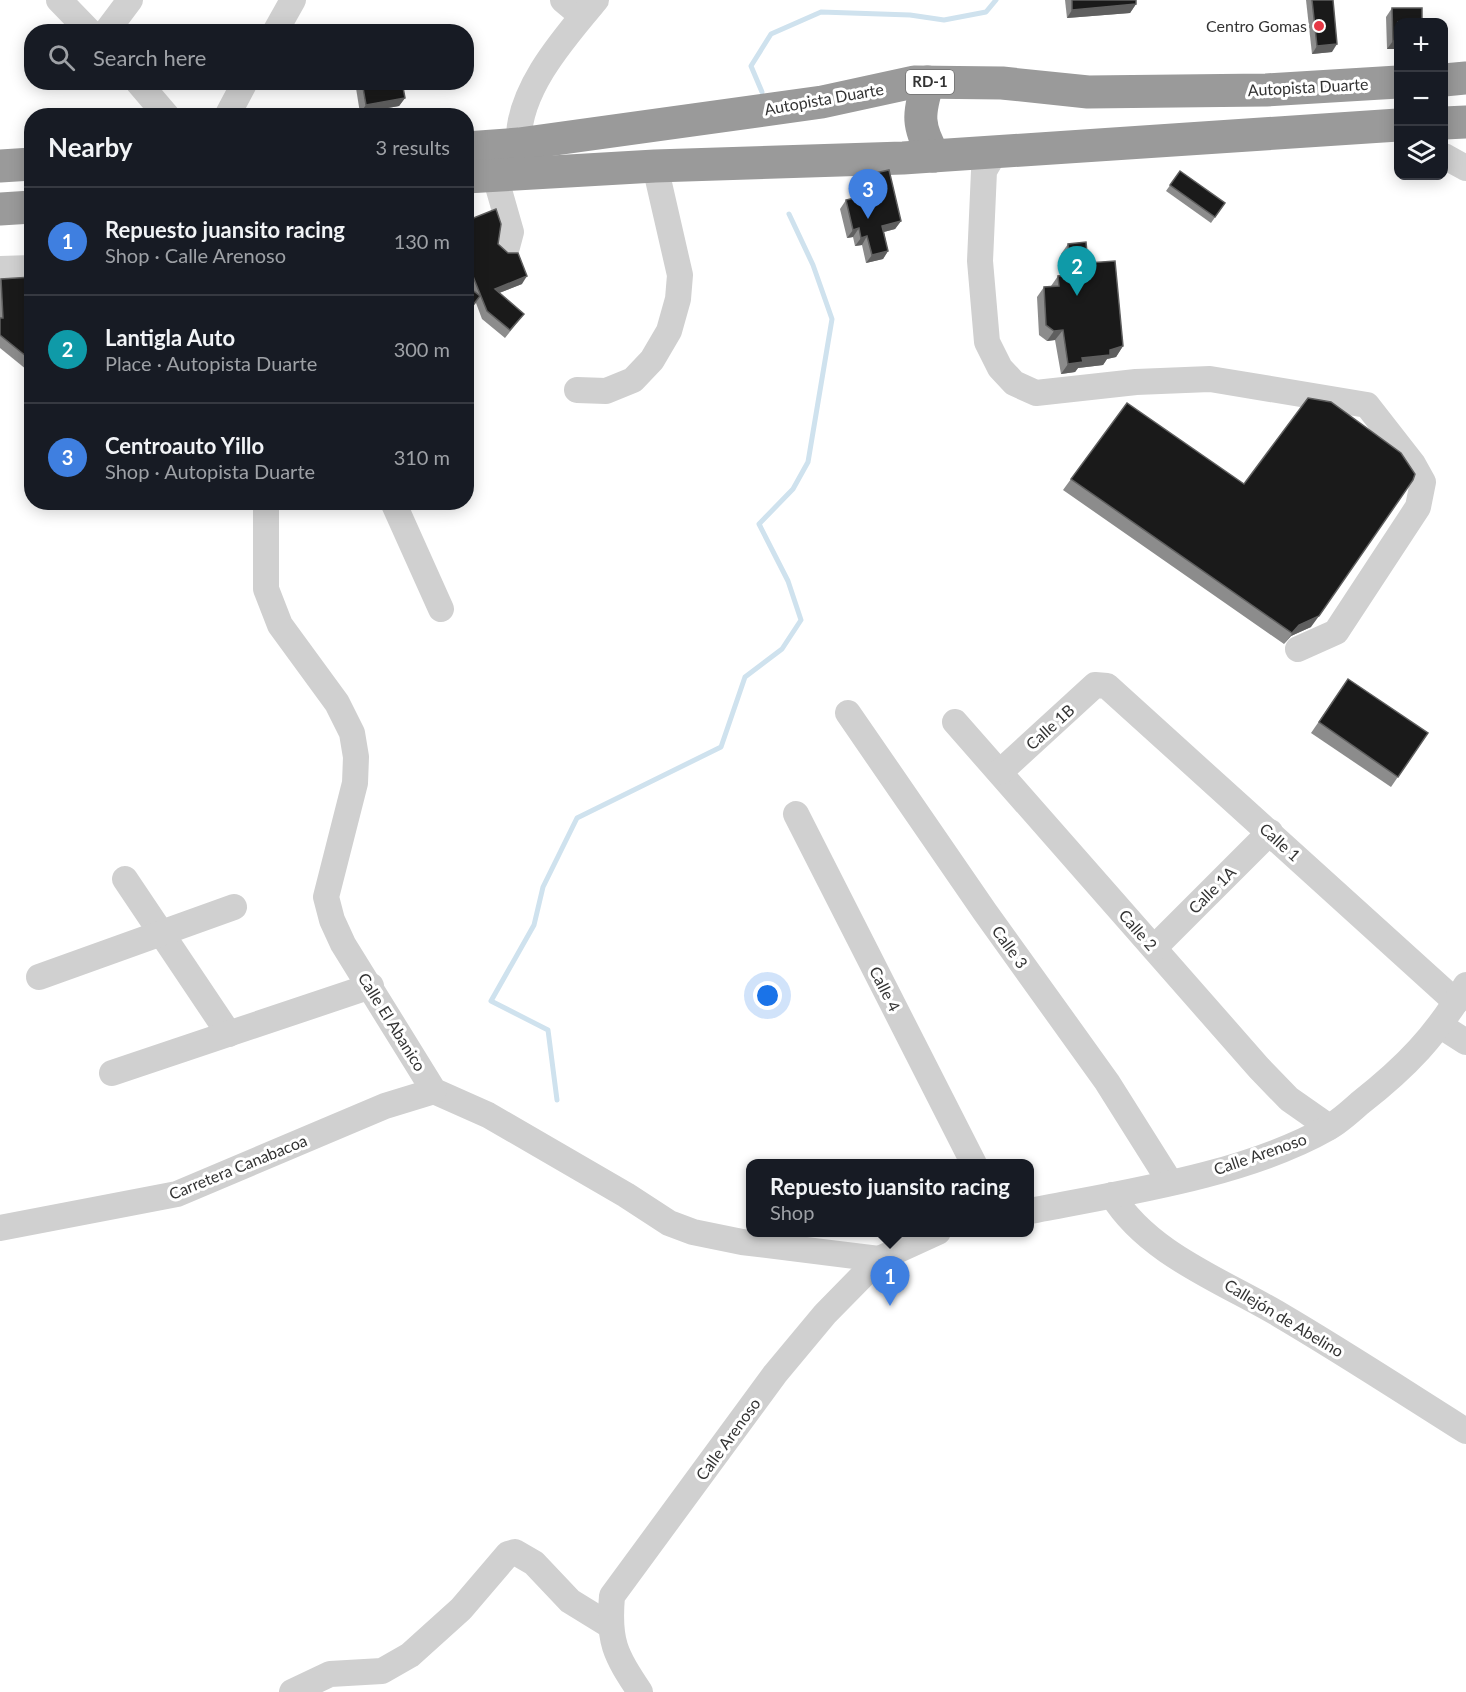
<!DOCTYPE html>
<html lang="en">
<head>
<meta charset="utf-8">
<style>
  :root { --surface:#171b24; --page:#242831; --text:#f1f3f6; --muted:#9ea1a6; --line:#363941; --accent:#e63946 }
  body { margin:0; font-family:Lato,sans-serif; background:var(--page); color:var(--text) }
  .controls { position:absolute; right:18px; top:18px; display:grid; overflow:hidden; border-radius:12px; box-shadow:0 3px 15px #0003 }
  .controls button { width:54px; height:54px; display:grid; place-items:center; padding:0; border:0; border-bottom:2px solid var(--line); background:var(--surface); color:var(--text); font:30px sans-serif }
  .you { position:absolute; left:768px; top:996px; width:21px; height:21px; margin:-15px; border:4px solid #fff; border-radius:50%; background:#1a73e8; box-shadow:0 0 0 9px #1a73e833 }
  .badge { display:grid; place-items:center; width:39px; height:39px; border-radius:50%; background:var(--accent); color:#fff; font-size:20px; font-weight:700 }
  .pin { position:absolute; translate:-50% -50px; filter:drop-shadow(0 2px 3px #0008) }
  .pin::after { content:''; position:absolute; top:32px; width:21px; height:18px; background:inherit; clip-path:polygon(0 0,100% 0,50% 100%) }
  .popup { position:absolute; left:746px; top:1159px; width:288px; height:78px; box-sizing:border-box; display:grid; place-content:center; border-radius:12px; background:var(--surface); filter:drop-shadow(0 2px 4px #0005); font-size:20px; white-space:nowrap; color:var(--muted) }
  .popup b { font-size:22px; color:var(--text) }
  .popup::after { content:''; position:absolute; left:50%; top:100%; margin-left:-12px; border:12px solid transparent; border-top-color:var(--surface) }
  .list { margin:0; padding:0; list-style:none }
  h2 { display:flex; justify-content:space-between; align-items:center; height:78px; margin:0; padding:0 24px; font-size:26px }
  h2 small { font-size:20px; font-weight:400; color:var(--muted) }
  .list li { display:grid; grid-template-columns:39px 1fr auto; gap:18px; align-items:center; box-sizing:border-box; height:108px; padding:0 24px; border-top:2px solid var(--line) }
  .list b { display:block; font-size:22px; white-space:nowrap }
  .list p { margin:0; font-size:20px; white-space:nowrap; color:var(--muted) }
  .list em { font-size:20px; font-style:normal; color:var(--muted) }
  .icon { flex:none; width:33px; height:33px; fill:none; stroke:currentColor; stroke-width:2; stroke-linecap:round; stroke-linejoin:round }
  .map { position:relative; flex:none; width:1466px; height:1692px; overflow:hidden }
  .search { position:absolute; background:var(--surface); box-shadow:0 3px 15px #0003; left:24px; top:24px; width:450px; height:66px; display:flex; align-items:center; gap:15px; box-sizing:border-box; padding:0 21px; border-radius:24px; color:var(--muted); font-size:22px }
  .panel { position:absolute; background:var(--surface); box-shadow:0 3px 15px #0003; left:24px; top:108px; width:450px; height:402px; border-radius:24px }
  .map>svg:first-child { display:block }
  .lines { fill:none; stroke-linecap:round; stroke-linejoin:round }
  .stream { stroke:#cfe2ee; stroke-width:5 }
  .minor { stroke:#d0d0d0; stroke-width:26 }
  .highway { stroke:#9a9a9a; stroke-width:33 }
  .wall { fill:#8c8c8c }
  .shaded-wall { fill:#5f5f5f }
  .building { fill:#1a1a1a; stroke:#5f5f5f; stroke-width:1.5 }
  .poi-dot { fill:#e63946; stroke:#fff; stroke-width:2 }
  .labels { text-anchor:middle; stroke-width:6; stroke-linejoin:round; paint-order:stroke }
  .shield { fill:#fff; stroke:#707070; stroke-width:1.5 }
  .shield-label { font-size:15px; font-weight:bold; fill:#333 }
  .poi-label { font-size:16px; fill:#333; stroke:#fff; text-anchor:end }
  .street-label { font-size:16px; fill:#333; stroke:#fff }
</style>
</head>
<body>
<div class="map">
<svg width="1466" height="1692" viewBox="0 0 1466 1692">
  <rect width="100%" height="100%" fill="#fff"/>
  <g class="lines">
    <g class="stream">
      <polyline points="762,92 751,66 771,34 821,12 910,15 944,20 986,12 996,0"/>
      <polyline points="557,1100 548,1030 491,1001 534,925 543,887 577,818 721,747 745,677 782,649 801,620 788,581 759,524 793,489 808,462 832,319 813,265 789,214"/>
    </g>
    <g class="minor">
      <polyline points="59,0 90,32"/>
      <polyline points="563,0 582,16"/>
      <polyline points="106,32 130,0"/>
      <polyline points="275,32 293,0"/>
      <polyline points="138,82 167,116"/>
      <polyline points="227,116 245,82"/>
      <path d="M519,144C516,92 564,38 596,0"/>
      <polyline points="995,152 984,171 980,261 987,342 1000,368 1014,383 1036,393 1136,382 1210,379 1367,405 1413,464 1423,482 1418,507 1336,632 1298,649"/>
      <polyline points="1444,156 1466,168"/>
      <polyline points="495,176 511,232 507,247"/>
      <polyline points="0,269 32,268"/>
      <polyline points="577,390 606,391 633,380 652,360 669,331 678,299 680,275 655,166"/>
      <polyline points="266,502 266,589 280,625 337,703 352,733 356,757 355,783 326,897 332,920 343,944 434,1091 488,1115 626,1195 669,1223 693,1232 742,1242 879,1259"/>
      <polyline points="393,502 441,609"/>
      <polyline points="848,713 985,912 1107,1082 1170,1182"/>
      <polyline points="955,722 1259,1068 1289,1099 1329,1127"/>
      <polyline points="1000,772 1095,685 1107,686 1456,1002"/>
      <polyline points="796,814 974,1164"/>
      <polyline points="125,879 229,1034"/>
      <polyline points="1154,948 1270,832"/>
      <polyline points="39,977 234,907"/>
      <polyline points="1441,1026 1466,1042"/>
      <polyline points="112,1073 371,986"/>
      <path d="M1112,1195C1148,1254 1223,1281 1280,1315C1343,1352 1404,1392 1466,1431"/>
      <path d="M1030,1211C1122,1193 1246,1175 1328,1128C1339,1122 1350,1112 1360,1103C1406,1067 1436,1036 1466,985"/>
      <polyline points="0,1228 177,1194 385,1106 434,1091"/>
      <polyline points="292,1692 330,1674 382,1671 410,1655 461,1609 508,1554 515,1552 534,1563 570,1601 609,1625"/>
      <path d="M640,1692C615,1654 608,1642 612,1596L775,1374L825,1314L879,1259L938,1232"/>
    </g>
    <g class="highway">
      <polyline points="1444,80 1466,78"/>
      <path d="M928,82C918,114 917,126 934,156"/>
      <polyline points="1444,123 1466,122"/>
      <polyline points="466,148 519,144 822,102 914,82 1002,83 1088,92 1266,90 1398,82"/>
      <polyline points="0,166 32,164"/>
      <polyline points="466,177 655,166 903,158 1398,125"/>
      <polyline points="0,209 32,207"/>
    </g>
  </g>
  <g class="wall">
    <polygon points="1065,0 1136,0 1136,4 1130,13 1067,18"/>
    <polygon points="1306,0 1333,0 1332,52 1312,54"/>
    <polygon points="1392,8 1398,22 1398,49 1387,49 1386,17"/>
    <polygon points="355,82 402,82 405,98 399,106 360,113"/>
    <polygon points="1180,171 1225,203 1211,223 1166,191"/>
    <polygon points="875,173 901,221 895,229 884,232 888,251 883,259 866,263 862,245 855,246 853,237 847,238 840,209 846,200 856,198 854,192 860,183 870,181"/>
    <polygon points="466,221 498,244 522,284 499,293 524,314 505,338 482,319 476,303 466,315 469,287 466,281"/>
    <polygon points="1068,244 1088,263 1123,346 1116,357 1107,359 1103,365 1078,368 1075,372 1061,374 1055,340 1047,341 1039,335 1037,297 1044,287 1051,286 1058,276 1063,275 1061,254"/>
    <polygon points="32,277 32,374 0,348 0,281 1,279"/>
    <polygon points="1071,479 1244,484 1311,627 1291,636 1284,644 1063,490"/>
    <polygon points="1348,679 1428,733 1391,787 1311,733"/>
  </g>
  <g class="shaded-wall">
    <polygon points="1136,4 1130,13 1067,18 1072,10"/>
    <polygon points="1393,41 1398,41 1398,49 1387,49"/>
    <polygon points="1337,44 1332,52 1312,54 1317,46"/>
    <polygon points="405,98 399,106 360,113 366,105"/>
    <polygon points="901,221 895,229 876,234 882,226"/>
    <polygon points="859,228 853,237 847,238 853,230"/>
    <polygon points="867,236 862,245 855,246 861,238"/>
    <polygon points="888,251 883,259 866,263 872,255"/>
    <polygon points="527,276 522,284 489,297 495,289"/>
    <polygon points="1063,330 1055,340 1047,341 1054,331"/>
    <polygon points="1123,346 1116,357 1107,359 1103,365 1078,368 1075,372 1061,374 1068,364 1082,358"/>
    <polygon points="1319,616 1311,627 1291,636 1284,644 1299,625"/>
  </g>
  <g class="building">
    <polygon points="1072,0 1136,0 1136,4 1072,10"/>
    <polygon points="1312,0 1333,0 1337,44 1317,46"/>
    <polygon points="1392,8 1422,8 1422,22 1398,22 1398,41 1393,41"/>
    <polygon points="362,82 402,82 405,98 366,105"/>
    <polygon points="889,170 901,221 882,226 888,251 872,255 867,236 861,238 859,228 853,230 846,200 863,196 860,183 876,179 875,173"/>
    <polygon points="1180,171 1225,203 1215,217 1170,185"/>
    <polygon points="496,209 501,224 498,244 508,253 518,253 527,276 495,289 524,314 510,330 487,311 466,259 466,221"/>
    <polygon points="1086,242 1088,263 1115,261 1123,346 1110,350 1110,355 1082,358 1083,362 1068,364 1063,330 1054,331 1046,325 1044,287 1059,286 1058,276 1071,275 1068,244"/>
    <polygon points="32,277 32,361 0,335 0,318 3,318 1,279"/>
    <polygon points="466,285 480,296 466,314"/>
    <polygon points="1308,398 1331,402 1401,453 1415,474 1413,480 1319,616 1299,625 1292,633 1071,479 1127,403 1244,484"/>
    <polygon points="1348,679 1428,733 1398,777 1319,722"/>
  </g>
  <circle class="poi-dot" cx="1319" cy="26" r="6"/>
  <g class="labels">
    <rect class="shield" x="906" y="70" width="48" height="24" rx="4.5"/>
    <g class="shield-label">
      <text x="930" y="87">RD-1</text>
    </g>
    <g class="poi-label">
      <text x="1307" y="32">Centro Gomas</text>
    </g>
    <g class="street-label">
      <text transform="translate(1308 87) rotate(-3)" y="6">Autopista Duarte</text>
      <text transform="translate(824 99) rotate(-10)" y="6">Autopista Duarte</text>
      <text transform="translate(1050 727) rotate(-42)" y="6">Calle 1B</text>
      <text transform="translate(1280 842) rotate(42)" y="6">Calle 1</text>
      <text transform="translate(1212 890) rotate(-45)" y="6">Calle 1A</text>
      <text transform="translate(1138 930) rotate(49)" y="6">Calle 2</text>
      <text transform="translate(1010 947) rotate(54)" y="6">Calle 3</text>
      <text transform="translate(885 989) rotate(63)" y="6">Calle 4</text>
      <text transform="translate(392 1022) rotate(58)" y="6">Calle El Abanico</text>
      <text transform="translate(1260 1154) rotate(-19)" y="6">Calle Arenoso</text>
      <text transform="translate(238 1167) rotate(-22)" y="6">Carretera Canabacoa</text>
      <text transform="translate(1284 1318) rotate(31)" y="6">Callejón de Abelino</text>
      <text transform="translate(728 1439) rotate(-54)" y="6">Calle Arenoso</text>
    </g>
  </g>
</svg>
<div class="controls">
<button>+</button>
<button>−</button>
<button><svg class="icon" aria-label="layers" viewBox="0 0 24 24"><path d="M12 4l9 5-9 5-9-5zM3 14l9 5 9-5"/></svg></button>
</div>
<div class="you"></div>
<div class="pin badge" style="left:890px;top:1306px;background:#3f7fe0">1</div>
<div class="popup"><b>Repuesto juansito racing</b>Shop</div>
<div class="pin badge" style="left:1077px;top:296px;background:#0f9aa8">2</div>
<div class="pin badge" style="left:868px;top:219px;background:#3f7fe0">3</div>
<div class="search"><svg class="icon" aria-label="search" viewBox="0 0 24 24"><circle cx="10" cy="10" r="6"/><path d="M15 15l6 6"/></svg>Search here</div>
<section class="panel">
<h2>Nearby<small>3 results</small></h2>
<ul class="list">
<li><span class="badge" style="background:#3f7fe0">1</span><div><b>Repuesto juansito racing</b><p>Shop · Calle Arenoso</p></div><em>130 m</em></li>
<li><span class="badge" style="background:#0f9aa8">2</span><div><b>Lantigla Auto</b><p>Place · Autopista Duarte</p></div><em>300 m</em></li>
<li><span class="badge" style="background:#3f7fe0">3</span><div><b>Centroauto Yillo</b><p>Shop · Autopista Duarte</p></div><em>310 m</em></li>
</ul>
</section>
</div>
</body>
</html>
